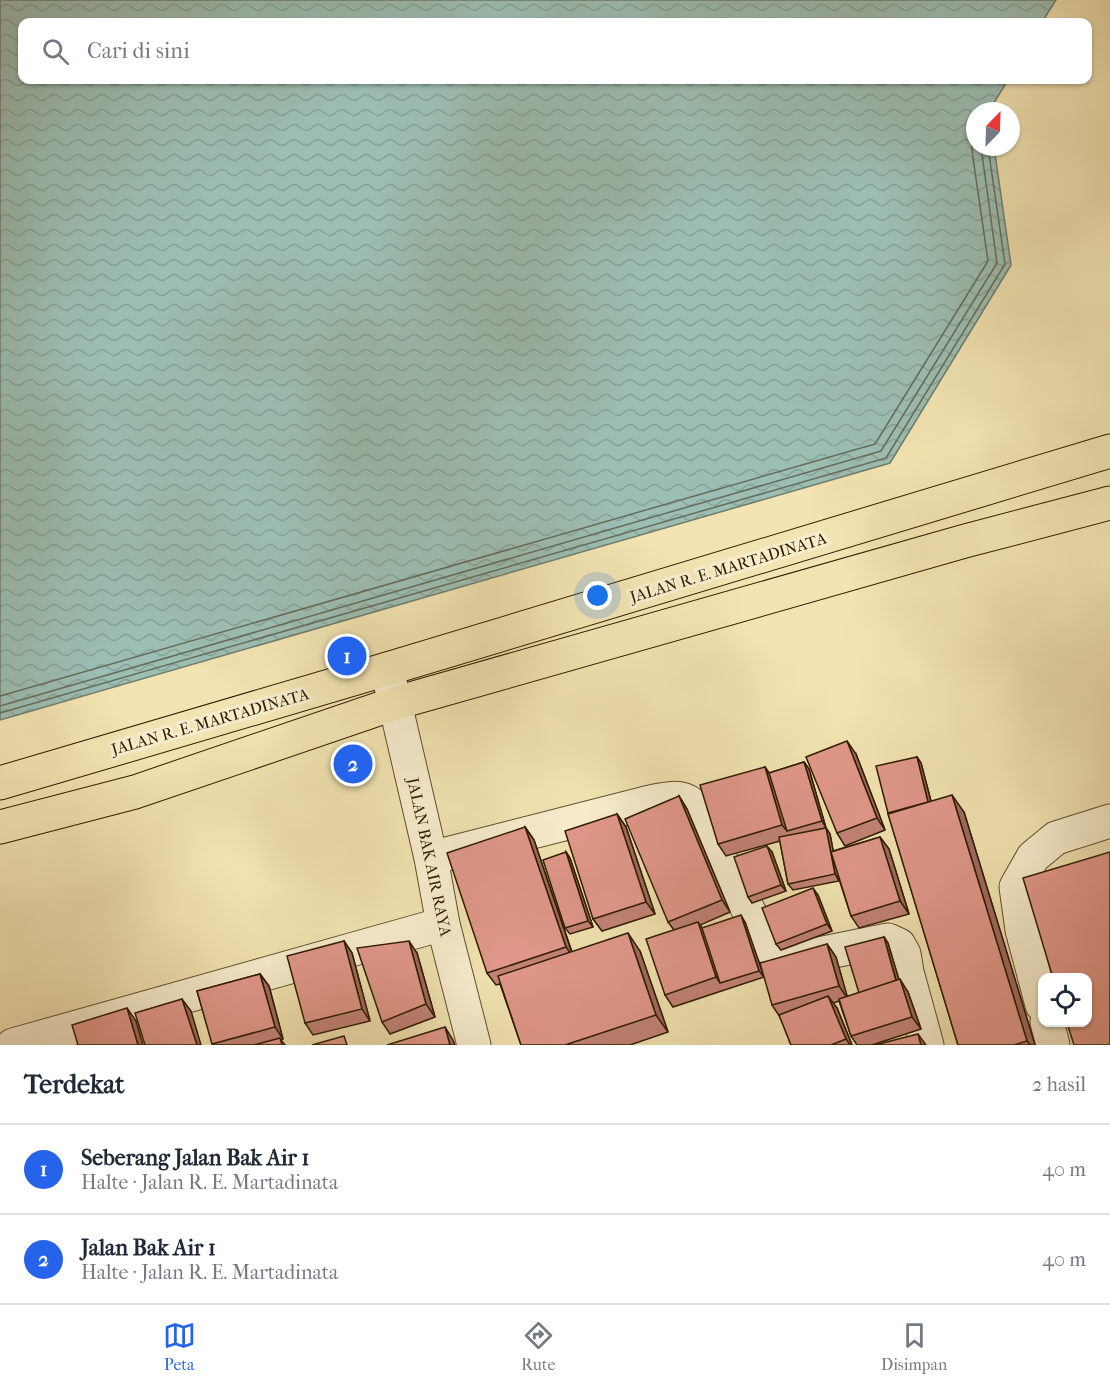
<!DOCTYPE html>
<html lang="id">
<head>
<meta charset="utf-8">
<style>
  :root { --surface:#fff; --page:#f6f6f7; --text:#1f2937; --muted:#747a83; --line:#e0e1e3; --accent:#2563eb }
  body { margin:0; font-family:"IM FELL French Canon",serif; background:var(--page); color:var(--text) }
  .controls { position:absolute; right:18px; bottom:18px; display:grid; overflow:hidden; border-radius:12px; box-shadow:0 2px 4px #0004 }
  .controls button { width:54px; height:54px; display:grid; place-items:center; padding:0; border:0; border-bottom:2px solid var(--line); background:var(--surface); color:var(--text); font:30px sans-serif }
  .compass { position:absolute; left:966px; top:102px; width:54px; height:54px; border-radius:50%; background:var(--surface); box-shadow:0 2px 4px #0004; rotate:23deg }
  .you { position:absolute; left:598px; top:596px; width:21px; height:21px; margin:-15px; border:4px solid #fff; border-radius:50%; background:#1a73e8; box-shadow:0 0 0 9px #1a73e833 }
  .badge { display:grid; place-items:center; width:39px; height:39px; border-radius:50%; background:var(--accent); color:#fff; font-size:20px; font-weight:700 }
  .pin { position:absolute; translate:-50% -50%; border:3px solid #fff; box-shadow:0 2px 6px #0006 }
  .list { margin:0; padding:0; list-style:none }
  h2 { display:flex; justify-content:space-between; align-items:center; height:78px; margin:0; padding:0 24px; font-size:26px }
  h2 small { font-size:20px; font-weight:400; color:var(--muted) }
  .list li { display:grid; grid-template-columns:39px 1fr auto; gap:18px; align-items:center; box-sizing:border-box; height:90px; padding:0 24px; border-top:2px solid var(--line) }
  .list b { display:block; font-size:22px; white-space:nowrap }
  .list p { margin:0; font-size:20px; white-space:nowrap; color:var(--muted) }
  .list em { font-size:20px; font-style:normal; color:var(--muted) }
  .icon { flex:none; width:33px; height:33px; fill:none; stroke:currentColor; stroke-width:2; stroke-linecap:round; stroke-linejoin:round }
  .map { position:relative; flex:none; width:1110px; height:1045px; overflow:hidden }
  .search { position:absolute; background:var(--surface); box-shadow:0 2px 4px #0004; left:18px; right:18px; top:18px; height:66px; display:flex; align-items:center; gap:15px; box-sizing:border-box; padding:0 21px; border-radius:12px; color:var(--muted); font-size:22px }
  .sheet { height:258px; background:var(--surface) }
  nav { display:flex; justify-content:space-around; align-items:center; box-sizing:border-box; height:84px; border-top:2px solid var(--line); background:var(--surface); font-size:16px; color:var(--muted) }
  nav a { display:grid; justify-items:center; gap:3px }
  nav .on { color:var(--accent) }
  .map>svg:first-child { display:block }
  .water { fill:url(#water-waves); stroke:#717d6c; stroke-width:1.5 }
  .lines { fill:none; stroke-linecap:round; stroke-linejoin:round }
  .shore { stroke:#666d5a; stroke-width:1.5 }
  .minor-casing { stroke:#604e2d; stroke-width:35 }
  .highway-casing { stroke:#301c01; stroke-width:35 }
  .minor { stroke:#f7edcd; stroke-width:33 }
  .highway { stroke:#f2e4b2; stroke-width:33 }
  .wall { fill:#c28377; stroke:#301c01; stroke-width:1.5 }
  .shaded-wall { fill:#9e6a61; stroke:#301c01; stroke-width:1.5 }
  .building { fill:#e1988a; stroke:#301c01; stroke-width:1.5 }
  .labels { text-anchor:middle; stroke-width:6; stroke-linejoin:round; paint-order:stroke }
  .street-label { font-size:16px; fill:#301c01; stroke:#f7edcd }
</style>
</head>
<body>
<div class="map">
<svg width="1110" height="1045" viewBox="0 0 1110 1045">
  <defs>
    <pattern id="water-waves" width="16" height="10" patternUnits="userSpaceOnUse" patternTransform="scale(1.5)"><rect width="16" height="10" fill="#9cbeb3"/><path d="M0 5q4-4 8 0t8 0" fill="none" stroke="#87a398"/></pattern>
  </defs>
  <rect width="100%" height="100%" fill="#f2e4b2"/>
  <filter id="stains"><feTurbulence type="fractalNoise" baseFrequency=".00333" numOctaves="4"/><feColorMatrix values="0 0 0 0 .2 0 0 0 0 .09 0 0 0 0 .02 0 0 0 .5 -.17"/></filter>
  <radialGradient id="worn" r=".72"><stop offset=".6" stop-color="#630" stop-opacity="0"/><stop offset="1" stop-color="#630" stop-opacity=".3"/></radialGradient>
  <polygon class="water" points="0,0 1056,0 1042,22 22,22 22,80 1008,80 989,111 975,111 975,147 994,147 1011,265 890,463 0,720"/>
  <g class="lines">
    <g class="shore">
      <polyline points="0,696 875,444 988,261 972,151 972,144 975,137"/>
      <polyline points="0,706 881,451 997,263 981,147"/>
      <polyline points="0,713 886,458 1005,264 988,147"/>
    </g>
    <g class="minor-casing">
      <g id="minor">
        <polyline points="387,669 431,858 443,924 474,1045"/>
        <path d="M431,858L650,802C663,800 679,794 690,803L765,941L772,950L782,958L809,956L888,940L899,945L904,954L907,972L927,1045"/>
        <polyline points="1042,1005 1022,930 1016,887 1033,857 1056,838 1110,821"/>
        <polyline points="1047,1022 1053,1045"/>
        <polyline points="13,1045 443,924"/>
      </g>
    </g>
    <g class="highway-casing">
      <g id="highway">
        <polyline points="0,783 387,669 1110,451"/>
        <polyline points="0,827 135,792 396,703 965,541 1110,503"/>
      </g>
    </g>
    <use href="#minor" class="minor"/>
    <use href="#highway" class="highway"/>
  </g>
  <g class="wall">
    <polygon points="856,754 885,830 845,846 837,833"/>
    <polygon points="917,757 921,763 931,801 964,812 1035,1045 958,1045 888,813"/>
    <polygon points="804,762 809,769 826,828 830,834 833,851 880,837 889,849 909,914 859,928 851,916 838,876 839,881 793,890 788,884 780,841 726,856 718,844 765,767 769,773"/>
    <polygon points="679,796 687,809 730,912 700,925 702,928 745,922 764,977 673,1007 665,995 674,930 668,922"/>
    <polygon points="617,814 626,827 655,914 602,931 593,919"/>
    <polygon points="525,827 534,840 572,952 640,951 668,1032 630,1045 521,1045 500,984 496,985 487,973"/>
    <polygon points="566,852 570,858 593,927 570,934 565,928"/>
    <polygon points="772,852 786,891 752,903 748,897"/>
    <polygon points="818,895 832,931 781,950 776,944"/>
    <polygon points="884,937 888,943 899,980 908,992 921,1029 872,1045 857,1045 851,1036 839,1001 833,1003 837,1008 852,1045 791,1045 780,1017 772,1005 827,944 836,957 847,997 859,993"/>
    <polygon points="344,941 352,953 370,1021 313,1035 305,1023"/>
    <polygon points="417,953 435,1017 390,1034 382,1022"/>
    <polygon points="260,974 269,986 283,1039 281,1040 285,1045 213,1045 197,991"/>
  </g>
  <g class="shaded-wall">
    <polygon points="847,741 856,754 885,830 877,818"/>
    <polygon points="917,757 921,763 933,809 928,802"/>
    <polygon points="804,762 809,769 826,828 822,821"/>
    <polygon points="765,767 773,779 787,831 782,825"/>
    <polygon points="952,795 964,812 1035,1045 1030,1045 1027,1041"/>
    <polygon points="679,796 687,809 730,912 722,900"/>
    <polygon points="617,814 626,827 655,914 646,902"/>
    <polygon points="525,827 534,840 574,959 566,947"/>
    <polygon points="826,828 830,834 839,881 835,874"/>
    <polygon points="880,837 889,849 909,914 900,901"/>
    <polygon points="767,846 772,852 786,891 781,885"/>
    <polygon points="566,852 570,858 593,927 588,921"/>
    <polygon points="813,888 818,895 832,931 827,924"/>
    <polygon points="741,915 745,922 764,977 759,971"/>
    <polygon points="698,922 707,934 720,983 716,977"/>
    <polygon points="628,933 640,951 668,1032 656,1015"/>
    <polygon points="884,937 888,943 902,990 897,983"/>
    <polygon points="344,941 352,953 370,1021 362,1009"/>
    <polygon points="409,941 417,953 435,1017 426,1004"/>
    <polygon points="827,944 836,957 848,999 839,986"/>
    <polygon points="260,974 269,986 283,1039 275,1027"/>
    <polygon points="900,979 908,992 921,1029 912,1017"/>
    <polygon points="828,996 837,1008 852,1045 850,1045 846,1039"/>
    <polygon points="182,999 191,1011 201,1045 197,1045"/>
    <polygon points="127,1008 136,1021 143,1045 138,1045"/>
    <polygon points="445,1027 453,1040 455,1045 450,1045"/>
    <polygon points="918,1034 926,1045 921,1045"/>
  </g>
  <g class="building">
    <polygon points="847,741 877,818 837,833 806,757"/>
    <polygon points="917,757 928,802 888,813 876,766"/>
    <polygon points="804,762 822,821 787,831 769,773"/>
    <polygon points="765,767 782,825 718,844 700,785"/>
    <polygon points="952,795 1027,1041 1014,1045 958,1045 888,814"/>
    <polygon points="679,796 722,900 668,922 625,819"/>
    <polygon points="617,814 646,902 593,919 565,831"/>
    <polygon points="525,827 566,947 487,973 447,853"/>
    <polygon points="826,828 835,874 788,884 779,837"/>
    <polygon points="880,837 900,901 851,916 831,852"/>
    <polygon points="767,846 781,885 748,897 734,857"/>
    <polygon points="566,852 588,921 565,928 543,860"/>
    <polygon points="1110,852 1110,1045 1074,1045 1067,1023 1088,1023 1088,978 1053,978 1023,878"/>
    <polygon points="813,888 827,924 776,944 762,908"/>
    <polygon points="741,915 759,971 720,983 702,928"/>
    <polygon points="698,922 716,977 665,995 646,939"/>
    <polygon points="628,933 656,1015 565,1045 521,1045 498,976"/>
    <polygon points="884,937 896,981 859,993 845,947"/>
    <polygon points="344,941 362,1009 305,1023 287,956"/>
    <polygon points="409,941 426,1004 382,1022 357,948"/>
    <polygon points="827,944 839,986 772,1005 760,963"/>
    <polygon points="260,974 275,1027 212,1044 197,991"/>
    <polygon points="900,979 912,1017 851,1036 839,999"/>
    <polygon points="828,996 846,1039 831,1045 791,1045 779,1015"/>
    <polygon points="182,999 197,1045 145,1045 135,1013"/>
    <polygon points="127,1008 138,1045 78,1045 72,1025"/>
    <polygon points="445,1027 450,1045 387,1045"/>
    <polygon points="918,1034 921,1045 875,1045"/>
    <polygon points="344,1036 347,1045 312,1045"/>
    <polygon points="280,1038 282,1045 254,1045"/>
  </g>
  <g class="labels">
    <g class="street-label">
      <text transform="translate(728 567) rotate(-17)" y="6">JALAN R. E. MARTADINATA</text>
      <text transform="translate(210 721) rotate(-16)" y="6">JALAN R. E. MARTADINATA</text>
      <text transform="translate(430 857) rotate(78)" y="6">JALAN BAK AIR RAYA</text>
    </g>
  </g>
  <rect width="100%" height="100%" filter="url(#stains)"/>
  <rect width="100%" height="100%" fill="url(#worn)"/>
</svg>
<div class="controls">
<button><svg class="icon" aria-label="locate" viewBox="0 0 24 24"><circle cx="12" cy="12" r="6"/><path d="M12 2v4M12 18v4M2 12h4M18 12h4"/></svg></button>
</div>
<svg class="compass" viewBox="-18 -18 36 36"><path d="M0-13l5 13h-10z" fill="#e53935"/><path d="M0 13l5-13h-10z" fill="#747a83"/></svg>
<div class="you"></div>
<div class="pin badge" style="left:347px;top:656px">1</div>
<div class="pin badge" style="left:353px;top:764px">2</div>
<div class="search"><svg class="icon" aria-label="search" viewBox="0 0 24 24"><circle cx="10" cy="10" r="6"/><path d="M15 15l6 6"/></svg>Cari di sini</div>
</div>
<section class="sheet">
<h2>Terdekat<small>2 hasil</small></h2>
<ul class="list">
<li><span class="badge">1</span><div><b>Seberang Jalan Bak Air 1</b><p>Halte · Jalan R. E. Martadinata</p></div><em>40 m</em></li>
<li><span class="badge">2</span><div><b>Jalan Bak Air 1</b><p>Halte · Jalan R. E. Martadinata</p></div><em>40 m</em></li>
</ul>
</section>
<nav>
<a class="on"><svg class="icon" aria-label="map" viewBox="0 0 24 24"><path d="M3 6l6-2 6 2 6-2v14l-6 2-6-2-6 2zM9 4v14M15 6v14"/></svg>Peta</a>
<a><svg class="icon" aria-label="directions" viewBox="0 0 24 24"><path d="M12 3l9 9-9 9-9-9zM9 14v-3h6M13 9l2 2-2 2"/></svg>Rute</a>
<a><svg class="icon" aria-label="saved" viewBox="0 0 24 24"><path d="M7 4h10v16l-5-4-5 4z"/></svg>Disimpan</a>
</nav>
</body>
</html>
